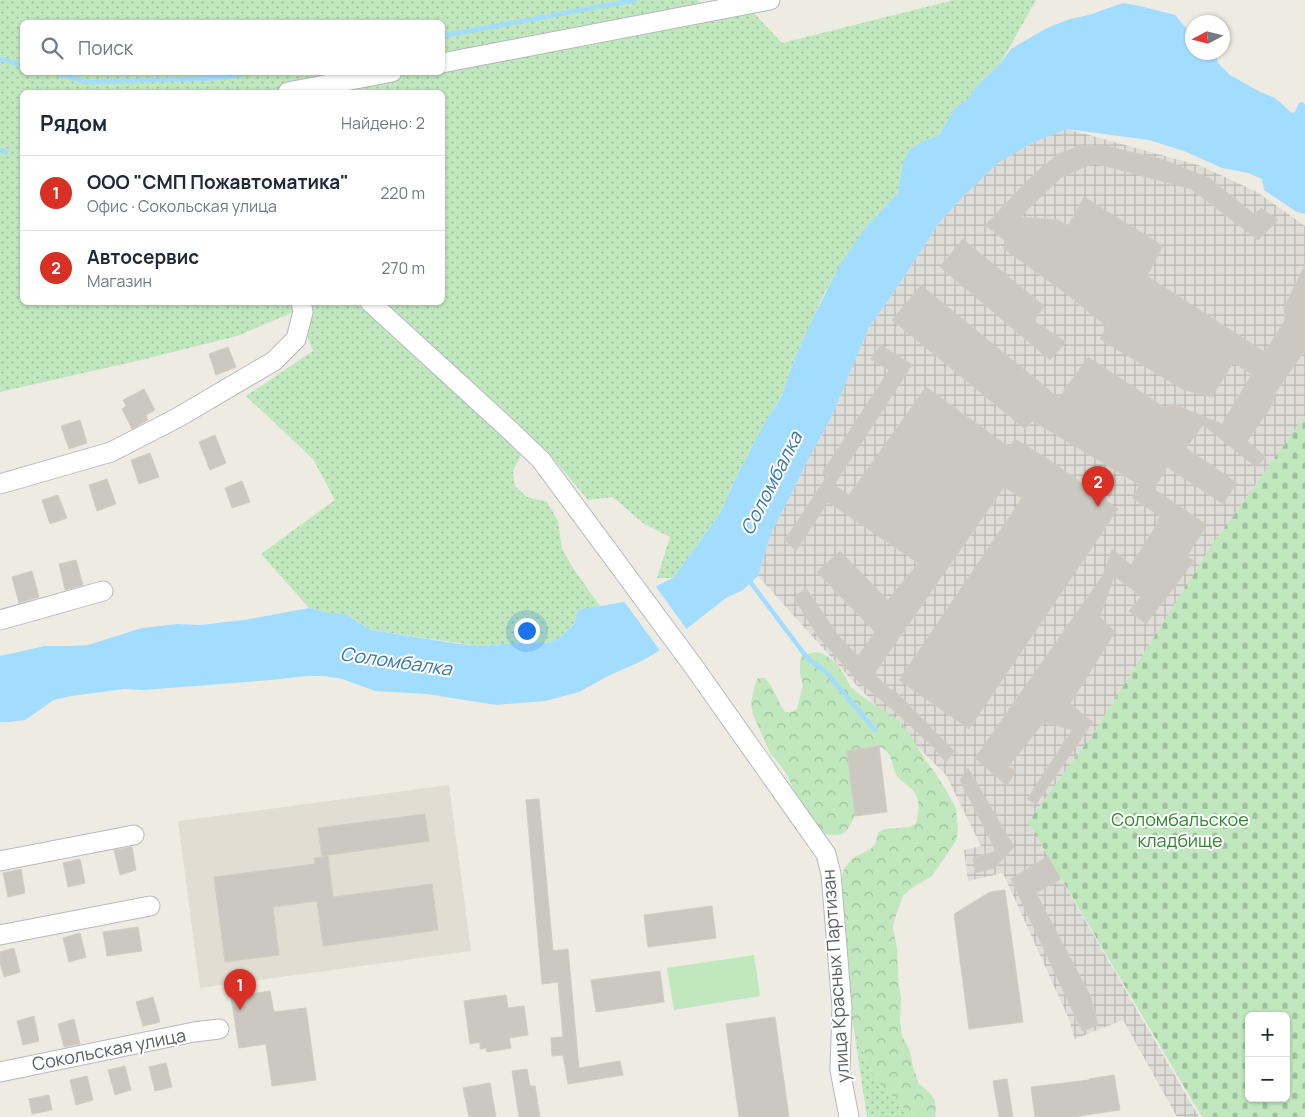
<!DOCTYPE html>
<html lang="ru">
<meta charset="utf-8">
<style>
:root{--surface:#fff;--page:#f6f6f7;--text:#1f2937;--muted:#747a83;--line:#e0e1e3;--accent:#d93025}
body{margin:0;font-family:Manrope,sans-serif;background:var(--page);color:var(--text)}
.controls{position:absolute;right:15px;bottom:15px;display:grid;overflow:hidden;border-radius:8px;box-shadow:0 1px 4px #0004}
.controls button{width:45px;height:45px;display:grid;place-items:center;padding:0;border:0;border-bottom:1px solid var(--line);background:var(--surface);color:var(--text);font:25px sans-serif}
.compass{position:absolute;left:1185px;top:15px;width:45px;height:45px;border-radius:50%;background:var(--surface);box-shadow:0 1px 4px #0004;rotate:263deg}
.you{position:absolute;left:526px;top:630px;width:18px;height:18px;margin:-12px;border:4px solid #fff;border-radius:50%;background:#1a73e8;box-shadow:0 0 0 8px #1a73e833}
.badge{display:grid;place-items:center;width:32px;height:32px;border-radius:50%;background:var(--accent);color:#fff;font-size:16px;font-weight:700}
.pin{position:absolute;translate:-50% -41px;filter:drop-shadow(0 1px 2px #0008)}
.pin::after{content:'';position:absolute;top:26px;width:18px;height:15px;background:inherit;clip-path:polygon(0 0,100% 0,50% 100%)}
.list{margin:0;padding:0;list-style:none}
h2{display:flex;justify-content:space-between;align-items:center;height:65px;margin:0;padding:0 20px;font-size:21px}
h2 small{font-size:16px;font-weight:400;color:var(--muted)}
.list li{display:grid;grid-template-columns:32px 1fr auto;gap:15px;align-items:center;box-sizing:border-box;height:75px;padding:0 20px;border-top:1px solid var(--line)}
.list b{display:block;font-size:19px;white-space:nowrap}
.list p{margin:0;font-size:16px;white-space:nowrap;color:var(--muted)}
.list em{font-size:16px;font-style:normal;color:var(--muted)}
.icon{flex:none;width:28px;height:28px;fill:none;stroke:currentColor;stroke-width:2;stroke-linecap:round;stroke-linejoin:round}
.map{position:relative;flex:none;width:1305px;height:1117px;overflow:hidden}
.search{position:absolute;background:var(--surface);box-shadow:0 1px 4px #0004;left:20px;top:20px;width:425px;height:55px;display:flex;align-items:center;gap:12px;box-sizing:border-box;padding:0 18px;border-radius:8px;color:var(--muted);font-size:19px}
.panel{position:absolute;background:var(--surface);box-shadow:0 1px 4px #0004;left:20px;top:90px;width:425px;height:215px;border-radius:8px}
.map>svg:first-child{display:block}
.industrial{fill:url(#industrial-grid)}
.education{fill:#e1ddd3}
.grass{fill:url(#grass-dots);fill-rule:evenodd}
.forest{fill:url(#forest-crowns)}
.cemetery{fill:url(#cemetery-stones);fill-rule:evenodd}
.pitch{fill:#c0e7be}
.water{fill:#a2dcff}
.pier{fill:#eeebe3}
.lines{fill:none;stroke-linecap:round;stroke-linejoin:round}
.stream{stroke:#a2dcff;stroke-width:4.5}
.building{fill:#cbc8c2;stroke:#d3ccc1}
.minor-casing{stroke:#b5b9be;stroke-width:21}
.minor{stroke:#fff;stroke-width:19}
.labels{text-anchor:middle;stroke-width:4;stroke-linejoin:round;paint-order:stroke}
.park-label{font-size:18px;fill:#318630;stroke:#fff}
.street-label{font-size:18px;fill:#5b6064;stroke:#fff}
.water-label{font-size:19px;font-style:italic;fill:#3778ad;stroke:#fff}
</style>
<div class="map">
<svg width="1305" height="1117" viewBox="0 0 1305 1117">
<defs>
<pattern id="industrial-grid" width="8" height="8" patternUnits="userSpaceOnUse" patternTransform="scale(1.25)"><rect width="8" height="8" fill="#dfddd7"/><path d="M0 4h8M4 0v8" fill="none" stroke="#b8b7b2"/></pattern>
<pattern id="grass-dots" width="8" height="8" patternUnits="userSpaceOnUse" patternTransform="scale(1.25)"><rect width="8" height="8" fill="#c0e7be"/><path d="M2 2h.1M6 6h.1" fill="none" stroke="#9fbf9e" stroke-width="1.8" stroke-linecap="round"/></pattern>
<pattern id="forest-crowns" width="20" height="18" patternUnits="userSpaceOnUse" patternTransform="scale(1.25)"><rect width="20" height="18" fill="#c0e7be"/><path d="M2 6a3 3 0 1 1 6 0M12 15a3 3 0 1 1 6 0" fill="none" stroke="#9fbf9e"/></pattern>
<pattern id="cemetery-stones" width="16" height="16" patternUnits="userSpaceOnUse" patternTransform="scale(1.25)"><rect width="16" height="16" fill="#c0e7be"/><path d="M2 7V4a2 2 0 0 1 4 0v3zM10 15v-3a2 2 0 0 1 4 0v3z" fill="#9fbf9e"/></pattern>
</defs>
<rect width="100%" height="100%" fill="#eeebe3"/>
<path class="industrial" d="M1067,129L1201,166L1257,192L1305,226V416L1210,548L1095,731L1028,822L1199,1117H1177L1123,1020L1075,1039L1068,1017L1003,873L968,881L964,850L981,846L946,775L858,687L758,576L772,531L797,483L804,467L831,418L869,327L890,298L929,239L938,224L961,199L998,163L1032,143Z"/>
<path class="education" d="M449,785L471,951L200,988L178,821Z"/>
<g class="grass">
<path d="M0,0H698L708,20L750,9L782,43L954,0H1036L1000,64L977,86L967,100L955,108L940,134L911,148L903,161L898,193L866,227L825,292L812,320L793,363L782,394L774,409L765,422L734,482L721,512L673,578H657L670,537L644,524L613,497L588,500L545,449L522,452L513,471L515,486L527,497L547,502L558,521L562,549L575,571L600,606L590,609L578,610L575,623L563,635L550,643L528,642L479,646L371,630L345,614L329,613L309,608L261,554L335,500L313,459L246,396L313,351L298,310L237,336L145,359L0,392ZM22,22H442V72H22ZM22,92H442V302H22Z"/>
<path d="M853,1024L862,1046L867,1064L887,1092L899,1100L909,1117H867Z"/>
</g>
<path class="forest" d="M815,652L821,653L827,656L836,663L845,676L850,686L859,694L898,720L909,733L926,761L936,774L954,804L956,809L958,830L956,841L932,876L910,889L903,896L894,921L893,928L897,948L898,977L901,999L900,1020L902,1036L910,1051L913,1067L919,1084L928,1091L935,1100L936,1111L935,1117H909L899,1100L887,1092L872,1074L867,1064L862,1046L853,1024L852,1018L840,919V887L844,869L853,858L871,849L875,844L879,832L885,829L910,827L916,823C920,808 921,795 907,785C903,782 899,779 896,774C891,765 893,753 882,748C876,744 856,750 848,751L855,816C852,821 850,826 847,830C841,838 828,835 820,832L798,799L785,771L770,753L753,715L751,703L755,684L758,678H765C775,689 777,700 785,712H791L797,709L803,685L800,673V660L802,655Z"/>
<path class="cemetery" d="M1305,416V1117H1202L1028,822L1095,731L1210,548ZM1249,1016H1286V1098H1249Z"/>
<path class="pitch" d="M754,955L760,996L674,1010L667,968Z"/>
<path class="water" d="M1123,3L1140,6L1175,15L1192,35V52L1216,53L1218,63L1230,75L1260,92L1275,98L1292,113L1295,112L1299,103L1303,102L1305,105V214L1297,212L1264,190L1262,179L1248,173L1222,168L1184,151L1149,140L1067,129L1032,143L998,163L961,199L938,224L929,239L890,298L869,327L831,418L804,467L797,483L772,531L758,576L743,590L726,598L657,652L642,661L610,675L579,692L545,701L496,705L427,694L375,691L342,679L325,676H307L271,680L144,690L124,689L71,696L54,700L25,720L9,722H0V656L45,646H71L88,645L142,628L177,624L200,625L244,620L309,608L329,613L345,614L371,630L453,643L479,646L528,642L550,643L563,635L575,623L578,610L624,602L673,578L703,537L721,512L734,482L765,422L774,409L782,395L793,363L812,320L840,265L866,227L898,193L903,161L911,148L940,134L955,108L967,100L977,86L1000,64L1011,49L1047,28L1070,19L1089,15Z"/>
<path class="pier" d="M654,584L688,631L661,652L623,600Z"/>
<g class="lines">
<g class="stream">
<path d="M442,36L635,0"/>
<path d="M0,59L22,65"/>
<path d="M52,72L87,82L225,78L252,72"/>
<path d="M0,150L6,152"/>
<path d="M751,583L808,659L826,672L875,730"/>
</g>
</g>
<g class="building">
<path d="M1079,146H1106L1164,160L1209,178L1254,214L1261,208L1278,220L1258,240L1191,189L1094,163L1062,177L1020,217L1058,220L1068,226L1084,197L1163,246L1147,276L1265,352L1285,320L1284,307L1305,265V350L1276,392L1271,407L1247,441L1266,457L1256,467L1203,425L1186,448L1237,483L1223,504L1167,467L1154,489L1207,525L1187,556L1194,561L1146,624L1129,611L1141,596L1114,576L1100,617L1115,632L1070,704L1093,722L1036,804L1027,799L1072,730L1044,722L1008,767L1016,771L1007,786L975,758L1103,575L1112,549L1131,565L1158,523L1156,522L1160,516L1132,498L1140,485L1033,421L1025,429L892,320L921,285L1059,398L1088,357L1165,408L1173,404L1222,424L1252,374L1233,363L1212,397L1182,389L1100,339L1107,327L1064,292L1003,248L1007,242L985,225L1035,173L1058,154Z"/>
<path d="M963,239L1044,306L1034,321L1066,342L1050,360L940,267Z"/>
<path d="M881,345L912,365L834,485L849,495L926,387L1009,447L1015,439L1048,459L1118,509L969,729L899,680L1022,498L1004,487L874,674L892,691L893,689L954,751L946,762L933,747L892,709L858,681L819,638L794,598L806,588L837,634L858,656L875,632L817,572L840,551L888,600L918,563L828,502L796,551L785,540L827,476L822,473L889,370L871,359Z"/>
<path d="M228,347L236,367L216,375L209,354Z"/>
<path d="M144,389L155,410L146,415L148,420L132,429L122,409L126,406L123,400Z"/>
<path d="M80,420L87,443L69,449L61,426Z"/>
<path d="M215,435L226,463L210,470L199,442Z"/>
<path d="M150,453L159,477L139,484L131,460Z"/>
<path d="M107,479L116,504L97,511L89,485Z"/>
<path d="M242,481L250,502L232,508L225,488Z"/>
<path d="M58,495L67,518L50,524L42,500Z"/>
<path d="M76,560L83,585L65,590L59,564Z"/>
<path d="M32,571L39,597L19,603L12,577Z"/>
<path d="M879,746L887,812L855,816L847,751Z"/>
<path d="M968,768L1014,847L1002,860L1001,859V861L995,868L975,873L973,858L996,851L960,780Z"/>
<path d="M539,799L553,951L568,949L579,1068L620,1061L623,1075L568,1084L563,1055L552,1056L551,1038L563,1037L558,982L542,984L526,800Z"/>
<path d="M425,814L429,841L322,856L318,828Z"/>
<path d="M132,847L136,870L120,875L114,850Z"/>
<path d="M328,856L333,897L432,884L438,930L323,946L317,901L273,907L279,955L225,962L214,877L315,864L314,858Z"/>
<path d="M1048,856L1061,879L1036,893L1090,995L1098,1025L1082,1031L1011,879Z"/>
<path d="M80,859L85,883L68,887L63,863Z"/>
<path d="M21,869L25,893L8,897L3,873Z"/>
<path d="M1005,890L1023,1022L969,1029L954,914L990,892Z"/>
<path d="M712,906L716,938L648,947L644,915Z"/>
<path d="M138,927L142,951L107,956L103,932Z"/>
<path d="M80,933L86,957L69,962L63,938Z"/>
<path d="M14,948L20,972L4,977L0,963V952Z"/>
<path d="M660,971L664,1002L596,1012L591,980Z"/>
<path d="M270,991L274,1012L306,1008L316,1080L272,1086L266,1044L239,1048L231,997Z"/>
<path d="M506,995L508,1008L524,1006L528,1035L509,1038L511,1048L487,1052L486,1048L480,1049V1042L470,1044L464,1001Z"/>
<path d="M153,997L160,1022L143,1026L136,1002Z"/>
<path d="M34,1016L39,1041L23,1045L17,1021Z"/>
<path d="M775,1017L789,1117H739L726,1024Z"/>
<path d="M74,1019L80,1044L64,1047L58,1024Z"/>
<path d="M166,1063L172,1087L155,1091L149,1067Z"/>
<path d="M125,1066L131,1090L115,1095L108,1070Z"/>
<path d="M527,1069L530,1086H535L540,1117H519L512,1071Z"/>
<path d="M1114,1075L1120,1110L1079,1116V1117H1035L1031,1087L1089,1080V1079Z"/>
<path d="M87,1076L93,1100L76,1105L70,1080Z"/>
<path d="M1007,1079L1013,1117H999L993,1081Z"/>
<path d="M490,1083L496,1117H469L463,1088Z"/>
<path d="M49,1095L52,1110L32,1114L29,1099Z"/>
</g>
<g class="lines">
<g class="minor-casing">
<g id="minor">
<path d="M442,63L770,0"/>
<path d="M288,92L392,72"/>
<path d="M370,302L513,433L541,460L694,667L826,854L831,874L842,1008L840,1070L849,1117"/>
<path d="M0,484L111,452L177,418L274,361L296,339L303,312L301,302"/>
<path d="M0,620L103,591"/>
<path d="M0,861L134,835"/>
<path d="M0,935L150,906"/>
<path d="M0,1072L194,1032L219,1029"/>
</g>
</g>
<use href="#minor" class="minor"/>
</g>
<g class="labels">
<g class="park-label">
<text x="1180" y="826">Соломбальское<tspan x="1180" dy="21">кладбище</tspan></text>
</g>
<g class="street-label">
<text transform="translate(836 976) rotate(-94)" y="6">улица Красных Партизан</text>
<text transform="translate(109 1050) rotate(-11)" y="6">Сокольская улица</text>
</g>
<g class="water-label">
<text transform="translate(771 483) rotate(-63)" y="7">Соломбалка</text>
<text transform="translate(396 661) rotate(8)" y="7">Соломбалка</text>
</g>
</g>
</svg>
<div class="controls">
<button>+</button>
<button>−</button>
</div>
<svg class="compass" viewBox="-18 -18 36 36"><path d="M0-13l5 13h-10z" fill="#e53935"/><path d="M0 13l5-13h-10z" fill="#747a83"/></svg>
<div class="you"></div>
<div class="pin badge" style="left:240px;top:1010px">1</div>
<div class="pin badge" style="left:1098px;top:507px">2</div>
<div class="search"><svg class="icon" aria-label="search" viewBox="0 0 24 24"><circle cx="10" cy="10" r="6"/><path d="M15 15l6 6"/></svg>Поиск</div>
<section class="panel">
<h2>Рядом<small>Найдено: 2</small></h2>
<ul class="list">
<li><span class="badge">1</span><div><b>ООО &quot;СМП Пожавтоматика&quot;</b><p>Офис · Сокольская улица</p></div><em>220 m</em></li>
<li><span class="badge">2</span><div><b>Автосервис</b><p>Магазин</p></div><em>270 m</em></li>
</ul>
</section>
</div>
